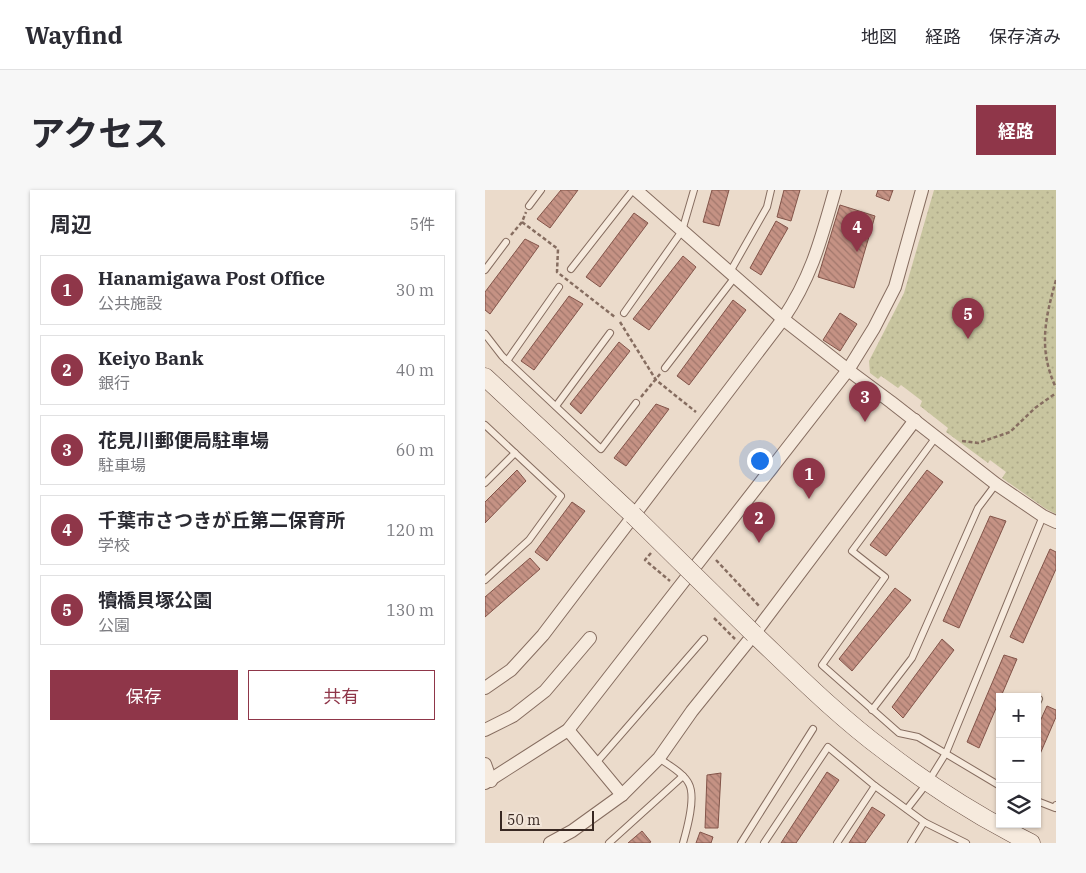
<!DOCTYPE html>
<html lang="ja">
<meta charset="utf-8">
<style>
:root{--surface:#fff;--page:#f7f7f7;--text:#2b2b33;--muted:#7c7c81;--line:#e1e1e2;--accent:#8f3649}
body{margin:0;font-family:"IBM Plex Serif","Noto Sans JP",serif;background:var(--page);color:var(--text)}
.controls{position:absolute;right:15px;bottom:15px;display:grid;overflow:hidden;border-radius:0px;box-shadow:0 1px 4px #0004}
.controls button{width:45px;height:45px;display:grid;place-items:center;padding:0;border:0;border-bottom:1px solid var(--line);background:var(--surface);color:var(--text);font:25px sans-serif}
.scale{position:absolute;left:15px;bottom:12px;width:94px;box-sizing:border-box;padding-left:5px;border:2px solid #382822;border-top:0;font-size:14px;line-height:18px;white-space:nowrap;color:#382822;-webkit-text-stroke:4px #f3e6da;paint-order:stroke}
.you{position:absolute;left:274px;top:270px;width:18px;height:18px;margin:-12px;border:4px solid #fff;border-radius:50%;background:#1a73e8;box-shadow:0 0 0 8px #1a73e833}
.badge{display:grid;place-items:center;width:32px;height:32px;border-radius:50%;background:var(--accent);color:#fff;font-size:16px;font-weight:700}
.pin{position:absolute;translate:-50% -41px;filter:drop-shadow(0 1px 2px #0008)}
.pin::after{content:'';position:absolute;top:26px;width:18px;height:15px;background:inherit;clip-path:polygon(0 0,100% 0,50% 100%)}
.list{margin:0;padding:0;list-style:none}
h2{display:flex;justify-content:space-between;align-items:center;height:65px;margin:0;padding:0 20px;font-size:21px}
h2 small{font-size:16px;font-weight:400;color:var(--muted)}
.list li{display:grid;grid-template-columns:32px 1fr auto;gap:15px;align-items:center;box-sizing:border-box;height:70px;margin:0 10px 10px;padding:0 10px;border:1px solid var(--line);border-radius:0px}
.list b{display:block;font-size:19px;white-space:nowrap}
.list p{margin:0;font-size:16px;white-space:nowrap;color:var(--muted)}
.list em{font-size:16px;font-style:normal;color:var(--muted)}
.actions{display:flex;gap:10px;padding:15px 20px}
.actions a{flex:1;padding:11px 0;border:1px solid var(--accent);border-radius:0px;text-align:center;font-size:18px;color:var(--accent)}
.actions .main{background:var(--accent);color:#fff}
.icon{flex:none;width:28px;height:28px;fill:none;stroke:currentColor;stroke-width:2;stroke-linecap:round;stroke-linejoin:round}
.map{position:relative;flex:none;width:571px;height:653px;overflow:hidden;border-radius:0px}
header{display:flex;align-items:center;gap:30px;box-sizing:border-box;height:70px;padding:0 25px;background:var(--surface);border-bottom:1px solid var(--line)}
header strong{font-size:24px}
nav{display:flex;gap:28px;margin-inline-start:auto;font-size:18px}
.intro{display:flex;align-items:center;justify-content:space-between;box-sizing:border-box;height:120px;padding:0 30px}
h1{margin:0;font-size:35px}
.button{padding:12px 22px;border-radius:0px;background:var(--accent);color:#fff;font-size:18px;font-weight:700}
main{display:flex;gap:30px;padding:0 30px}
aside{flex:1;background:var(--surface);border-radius:0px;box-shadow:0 1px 4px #0004}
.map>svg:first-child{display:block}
.green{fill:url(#green-dots)}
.building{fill:url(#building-back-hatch);stroke:#835449}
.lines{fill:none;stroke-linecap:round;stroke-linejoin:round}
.lane-casing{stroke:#866d60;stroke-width:8}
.street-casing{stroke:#866d60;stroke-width:14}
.secondary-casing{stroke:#684e43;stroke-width:19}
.path{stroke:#866d60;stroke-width:2.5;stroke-dasharray:4 2.5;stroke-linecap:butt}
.lane{stroke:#f6eadd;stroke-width:6}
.street{stroke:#f6eadd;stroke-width:12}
.secondary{stroke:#f6eadd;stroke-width:18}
.secondary-bridge-casing{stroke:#684e43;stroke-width:19;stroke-linecap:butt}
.secondary-bridge{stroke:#f6eadd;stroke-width:18}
</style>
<header>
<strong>Wayfind</strong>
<nav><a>地図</a><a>経路</a><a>保存済み</a></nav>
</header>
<div class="intro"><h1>アクセス</h1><a class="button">経路</a></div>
<main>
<aside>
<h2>周辺<small>5件</small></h2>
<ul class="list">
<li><span class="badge">1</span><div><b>Hanamigawa Post Office</b><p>公共施設</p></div><em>30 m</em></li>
<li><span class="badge">2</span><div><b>Keiyo Bank</b><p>銀行</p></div><em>40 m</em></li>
<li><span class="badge">3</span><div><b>花見川郵便局駐車場</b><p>駐車場</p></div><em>60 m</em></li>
<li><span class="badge">4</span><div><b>千葉市さつきが丘第二保育所</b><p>学校</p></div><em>120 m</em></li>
<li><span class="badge">5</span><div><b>犢橋貝塚公園</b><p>公園</p></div><em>130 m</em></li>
</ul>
<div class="actions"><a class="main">保存</a><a>共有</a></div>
</aside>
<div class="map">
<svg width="571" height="653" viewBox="0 0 571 653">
<defs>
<pattern id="green-dots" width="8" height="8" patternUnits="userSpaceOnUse" patternTransform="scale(1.25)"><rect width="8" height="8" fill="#c8c59f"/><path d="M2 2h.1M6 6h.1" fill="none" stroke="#ada989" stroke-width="1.8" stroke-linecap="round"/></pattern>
<pattern id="building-back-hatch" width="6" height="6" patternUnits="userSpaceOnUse" patternTransform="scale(1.25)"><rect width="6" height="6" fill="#c59284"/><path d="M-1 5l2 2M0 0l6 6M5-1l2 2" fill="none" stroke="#a1776c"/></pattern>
</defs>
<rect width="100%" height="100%" fill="#ebdbcb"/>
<path class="green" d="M449,0H571V324L561,319L517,288L521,282L505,270L503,273L461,242L463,238L435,216L437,211L416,195L413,198L396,186L393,189L385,183L384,171L419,103Z"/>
<g class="building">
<path d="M76,0H93L65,38L52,29Z"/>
<path d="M227,0H244L234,36L218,32Z"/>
<path d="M299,0H315L306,31L292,27Z"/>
<path d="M393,0H408L404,11L391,6Z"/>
<path d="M355,15L390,26L369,98L333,87Z"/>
<path d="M149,23L163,33L115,97L101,87Z"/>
<path d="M291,31L303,38L276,85L265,78Z"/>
<path d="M40,49L54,56L5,124L0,120V102Z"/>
<path d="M198,66L211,77L164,140L148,129Z"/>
<path d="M84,106L98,114L49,180L36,171Z"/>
<path d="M248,110L261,120L204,195L192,186Z"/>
<path d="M355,123L372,134L355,161L338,150Z"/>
<path d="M134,152L145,161L96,224L85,214Z"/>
<path d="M171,214L184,219L141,276L129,268Z"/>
<path d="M32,280L41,291L0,333V312Z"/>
<path d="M442,280L458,292L401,366L385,355Z"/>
<path d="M87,312L100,321L62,371L50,362Z"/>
<path d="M505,326L521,331L474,438L458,431Z"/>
<path d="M565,359L571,362V379L538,453L525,447Z"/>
<path d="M45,368L55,379L0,427V407Z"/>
<path d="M410,398L426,410L367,481L354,469Z"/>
<path d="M457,449L469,460L418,528L407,517Z"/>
<path d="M519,465L532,469L494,558L482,552Z"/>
<path d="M562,516L571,520V527L552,571V538Z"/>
<path d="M342,582L354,590L311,653H296Z"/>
<path d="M236,583L233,638H220L222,585Z"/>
<path d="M387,617L400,625L380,653H364Z"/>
<path d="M157,641L166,652L164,653H143Z"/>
<path d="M215,642L228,647L226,653H211Z"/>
</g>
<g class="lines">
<g class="lane-casing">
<g id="lane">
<path d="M44,16L56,0"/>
<path d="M86,79L148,0"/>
<path d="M0,80L21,52"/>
<path d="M245,82L282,17L286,0"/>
<path d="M139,123L197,41L209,0"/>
<path d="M0,144L17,166L116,259L151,213"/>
<path d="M22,171L74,97"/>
<path d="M180,178L250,87"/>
<path d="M71,216L125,143"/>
<path d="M0,235L76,306L44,350L0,390"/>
<path d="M451,247L367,361L400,387L337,475L414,543L433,547L515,596"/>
<path d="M0,293L30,263"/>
<path d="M552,513L554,509"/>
<path d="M387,520L427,468L493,318L511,294"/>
<path d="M174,568C183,575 199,583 204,594C211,608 202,639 198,653"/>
<path d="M111,573L219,449"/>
<path d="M552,611L570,618L571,615"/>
<path d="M422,619L443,592L461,563L558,326"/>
<path d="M124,653L198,586"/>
<path d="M256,653L328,539"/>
<path d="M279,653L343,557L390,596L439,632L481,653"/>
<path d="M352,653L390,596"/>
<path d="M426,653L439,632"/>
</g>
</g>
<g class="street-casing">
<g id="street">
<path d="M151,0L298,129L363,180L406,212L511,294L558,326L571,332"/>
<path d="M0,498L26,480L58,445L298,129C327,86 336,49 350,0"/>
<path d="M0,540L28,526L60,501L105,448"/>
<path d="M83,540L137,605"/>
<path d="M0,574L6,591"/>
<path d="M0,593L83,540L363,180L389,138L410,97L437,0"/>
<path d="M65,653L87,641L137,605L174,568L207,521L269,444L430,230"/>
</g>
</g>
<g class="secondary-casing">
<g id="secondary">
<path d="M0,187L148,325"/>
<path d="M269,444C311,484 353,526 400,561C445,596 494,627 546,653"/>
</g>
</g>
<g class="path">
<path d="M37,32L73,59L72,82L131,128"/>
<path d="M26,45L37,32L41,22"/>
<path d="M571,90C560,129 553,159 571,198"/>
<path d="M135,132L171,190L211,222"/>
<path d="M156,207L175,184"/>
<path d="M477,251L493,253L525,242L550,218L571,203"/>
<path d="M166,363L160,370L185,391"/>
<path d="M231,370L275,417"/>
<path d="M229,428L250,449"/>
</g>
<use href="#lane" class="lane"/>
<use href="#street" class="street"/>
<use href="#secondary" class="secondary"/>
<g class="secondary-bridge-casing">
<path id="secondary-bridge" d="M148,325L269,444"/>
</g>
<use href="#secondary-bridge" class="secondary-bridge"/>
</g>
</svg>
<div class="controls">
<button>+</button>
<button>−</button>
<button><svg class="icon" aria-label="layers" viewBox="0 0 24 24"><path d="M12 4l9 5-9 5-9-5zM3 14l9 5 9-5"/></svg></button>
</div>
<div class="scale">50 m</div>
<div class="you"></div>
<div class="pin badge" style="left:324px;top:309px">1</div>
<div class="pin badge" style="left:274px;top:353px">2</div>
<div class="pin badge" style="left:380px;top:232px">3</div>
<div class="pin badge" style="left:372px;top:62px">4</div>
<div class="pin badge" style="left:483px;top:149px">5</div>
</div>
</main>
